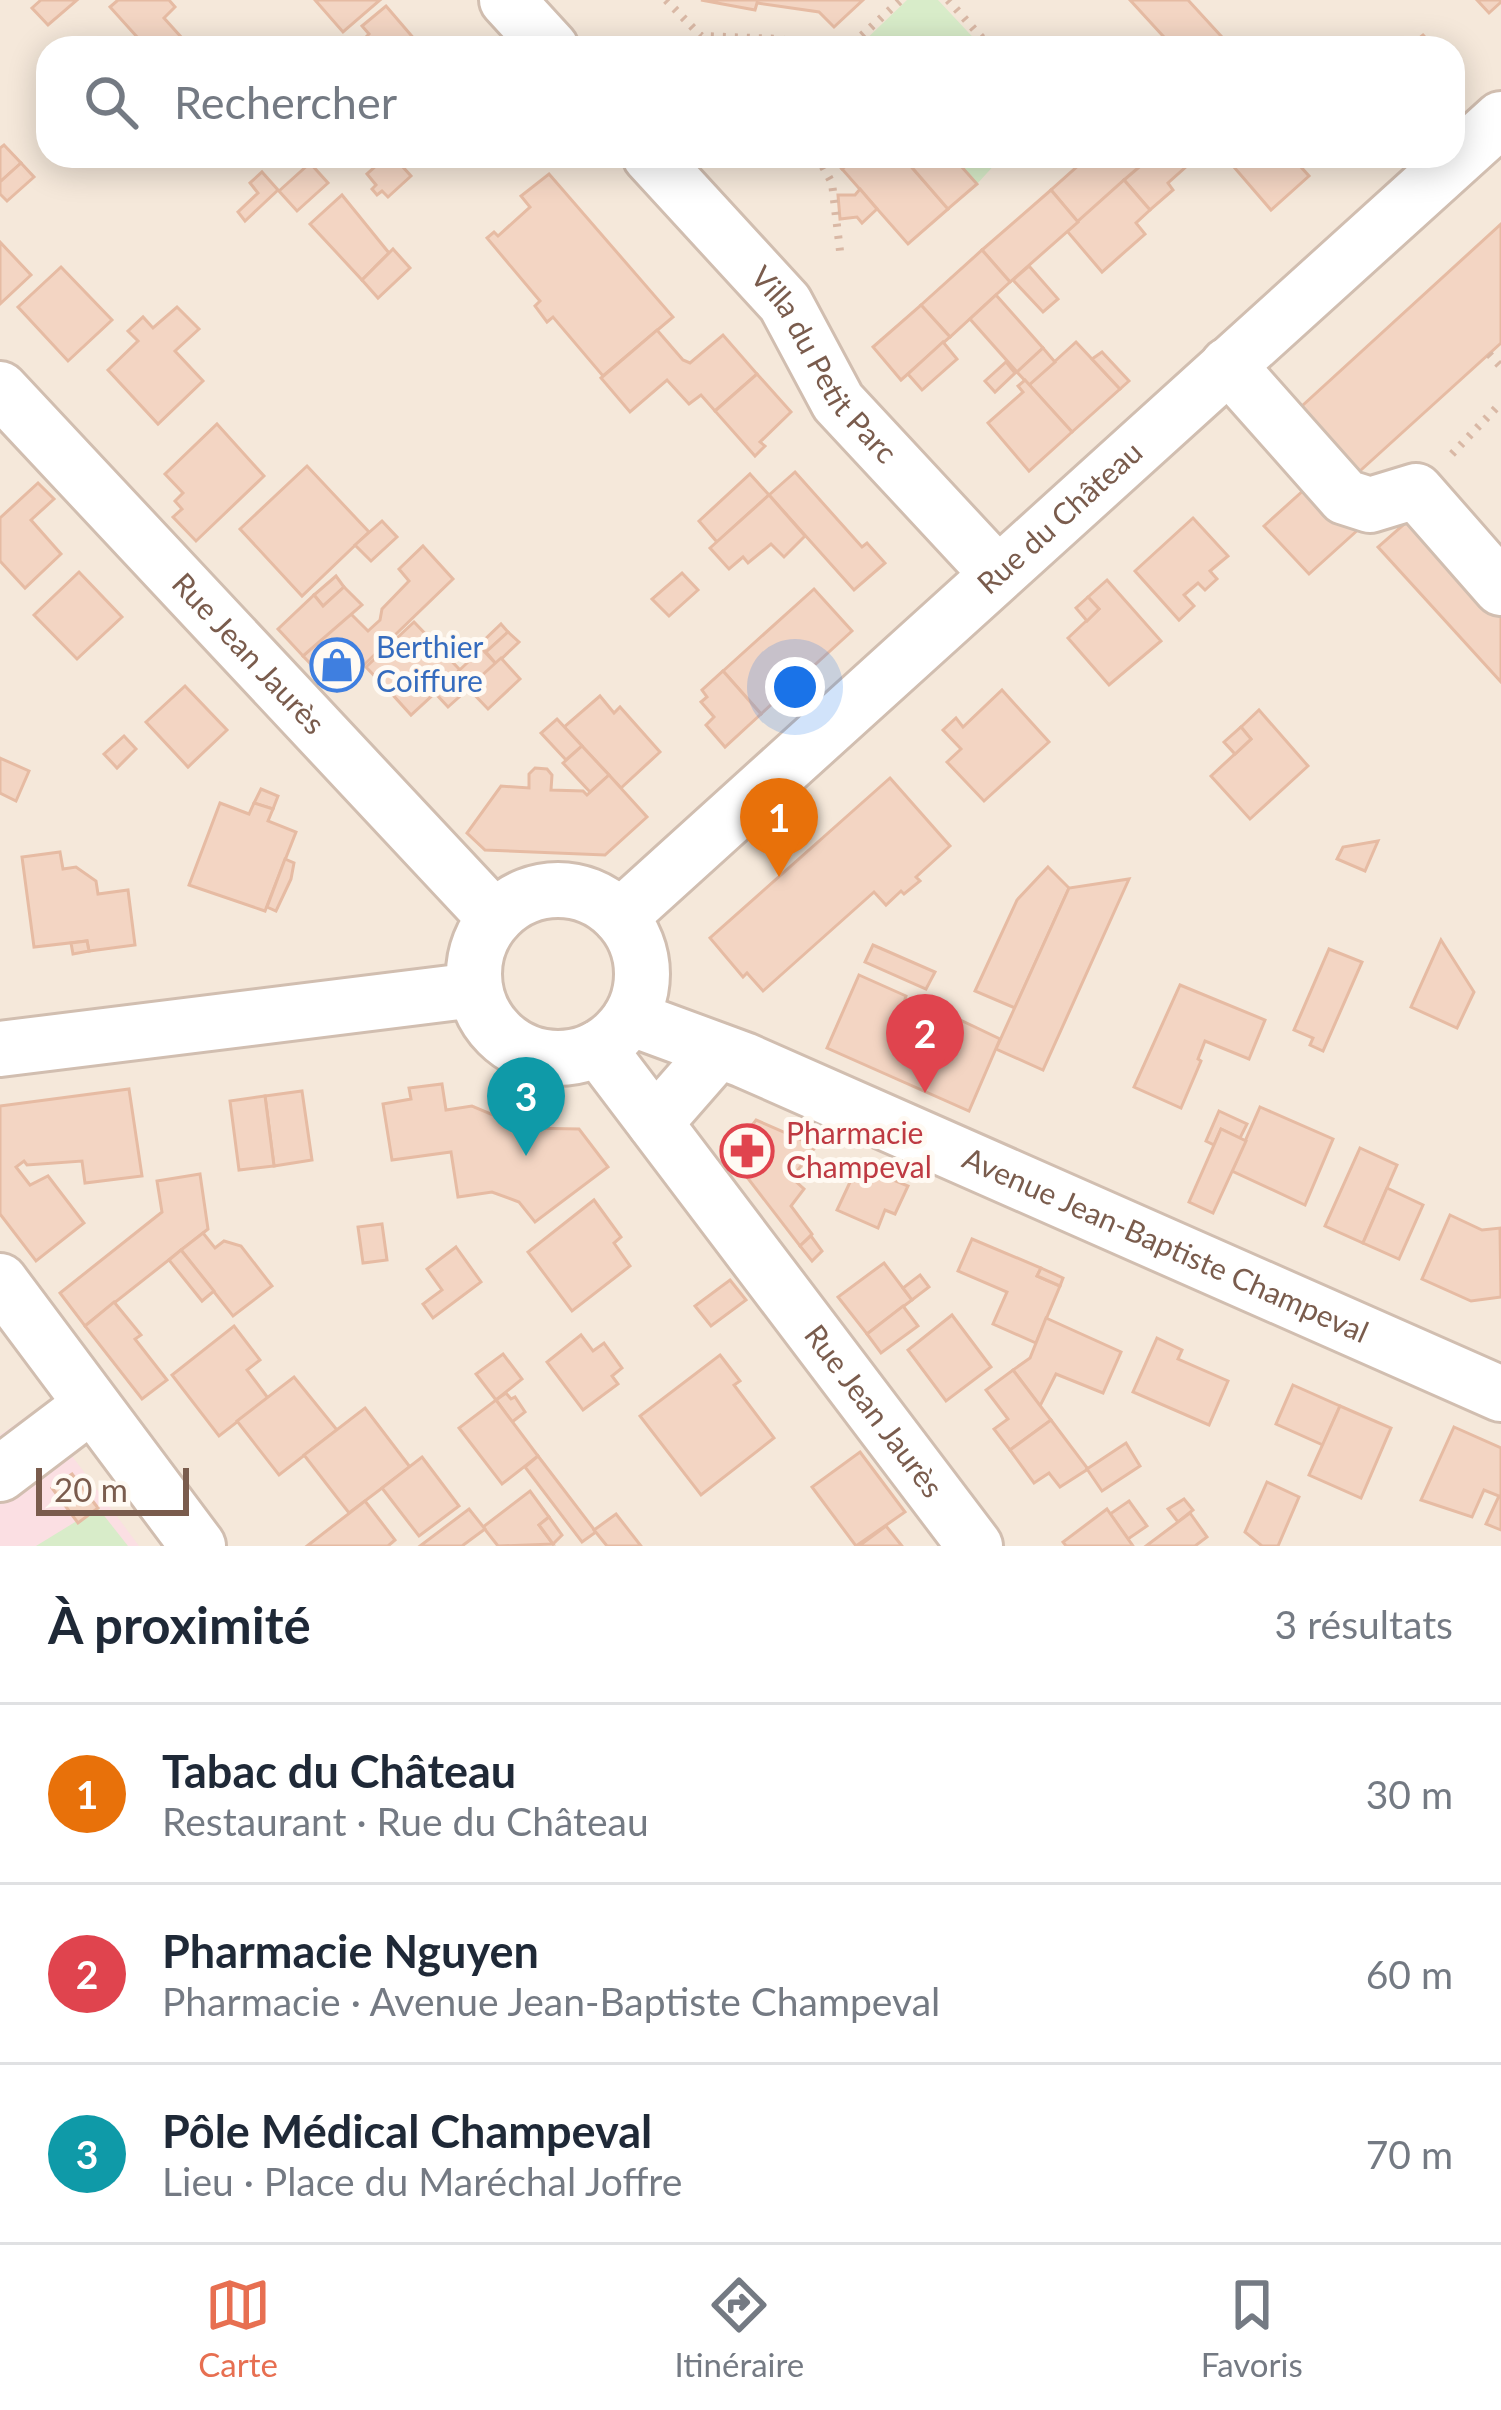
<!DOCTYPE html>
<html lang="fr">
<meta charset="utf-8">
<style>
:root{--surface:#fff;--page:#f2f2f3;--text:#1f2937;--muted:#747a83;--line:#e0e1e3;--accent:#e76f51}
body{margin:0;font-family:Lato,sans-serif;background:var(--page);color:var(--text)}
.scale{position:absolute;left:36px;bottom:30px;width:153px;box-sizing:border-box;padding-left:12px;border:6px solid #7a5c4d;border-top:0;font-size:33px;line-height:42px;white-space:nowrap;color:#7a5c4d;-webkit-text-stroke:9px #fffaf3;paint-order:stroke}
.you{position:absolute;left:795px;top:687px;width:42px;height:42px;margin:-30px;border:9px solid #fff;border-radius:50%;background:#1a73e8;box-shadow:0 0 0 18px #1a73e833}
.badge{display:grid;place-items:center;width:78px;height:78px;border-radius:50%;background:var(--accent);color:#fff;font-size:39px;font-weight:700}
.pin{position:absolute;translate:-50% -99px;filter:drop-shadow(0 3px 6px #0008)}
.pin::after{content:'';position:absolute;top:63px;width:42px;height:36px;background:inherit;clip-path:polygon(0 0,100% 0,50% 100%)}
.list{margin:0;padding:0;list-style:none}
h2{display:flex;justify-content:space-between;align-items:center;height:156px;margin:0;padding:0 48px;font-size:51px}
h2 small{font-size:39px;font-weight:400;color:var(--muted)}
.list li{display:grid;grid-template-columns:78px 1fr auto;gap:36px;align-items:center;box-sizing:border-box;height:180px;padding:0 48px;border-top:3px solid var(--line)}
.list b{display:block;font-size:45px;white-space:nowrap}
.list p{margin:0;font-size:39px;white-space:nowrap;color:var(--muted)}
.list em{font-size:39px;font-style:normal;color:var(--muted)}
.icon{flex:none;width:66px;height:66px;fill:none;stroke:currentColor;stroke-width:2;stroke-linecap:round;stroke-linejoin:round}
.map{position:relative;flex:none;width:1501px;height:1546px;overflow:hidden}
.search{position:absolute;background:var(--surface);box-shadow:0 6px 30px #0003;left:36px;right:36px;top:36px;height:132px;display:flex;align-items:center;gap:30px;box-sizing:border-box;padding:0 42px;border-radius:36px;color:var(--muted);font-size:45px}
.sheet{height:696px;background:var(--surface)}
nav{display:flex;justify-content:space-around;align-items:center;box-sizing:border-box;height:168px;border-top:3px solid var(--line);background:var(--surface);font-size:33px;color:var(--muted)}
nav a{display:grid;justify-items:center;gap:6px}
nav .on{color:var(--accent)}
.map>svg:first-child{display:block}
.residential{fill:#f5e8da;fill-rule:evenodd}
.medical{fill:#fbdfe3}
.green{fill:#d8ecc9}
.building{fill:#f3d5c3;stroke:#e6bba3;stroke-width:3}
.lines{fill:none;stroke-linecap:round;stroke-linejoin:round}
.minor-casing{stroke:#d1beb0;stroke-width:60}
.path{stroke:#d9b8a5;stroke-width:8;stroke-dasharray:3 9;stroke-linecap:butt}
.minor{stroke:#fff;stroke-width:54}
.labels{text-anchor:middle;stroke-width:10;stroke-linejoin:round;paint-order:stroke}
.street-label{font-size:30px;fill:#7a5c4d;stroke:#fffaf3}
.shop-label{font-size:30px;fill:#366cbe;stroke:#fffaf3;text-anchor:start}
.health-label{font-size:30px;fill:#be3a42;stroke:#fffaf3;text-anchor:start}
</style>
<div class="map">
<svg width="1501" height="1546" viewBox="0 0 1501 1546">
<rect width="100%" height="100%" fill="#fdf6ec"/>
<path class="residential" d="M0,0H1501V1546H0ZM48,48H1453V156H48Z"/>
<path class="medical" d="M37,1409L139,1546H0V1435Z"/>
<g class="green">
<path d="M907,0H938L983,48H857Z"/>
<path d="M952,156H992L997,162L977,184Z"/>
<path d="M98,1508L128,1546H36Z"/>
</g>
<g class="building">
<path d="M41,0H77L48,25L32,8Z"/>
<path d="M118,0H169L175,7L164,18L191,48H147L110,7Z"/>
<path d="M315,0H380L343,32Z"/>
<path d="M701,0H863L834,27L819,12L757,3L755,10Z"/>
<path d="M1130,0H1188L1232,48H1174Z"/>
<path d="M1477,0H1501V2L1489,13Z"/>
<path d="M386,6L422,48H355L369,34L362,26Z"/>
<path d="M1423,35L1435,48H1407Z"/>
<path d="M4,145L21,163L0,182V148Z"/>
<path d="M387,156H393L411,176L388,197L382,191L377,195L372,189L376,185L367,174Z"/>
<path d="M830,156H857L842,169Z"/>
<path d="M857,156H902L948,209L908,244L842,169Z"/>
<path d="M902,156H952L977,184L948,209Z"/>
<path d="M1089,156H1141L1146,162L1078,222L1051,190Z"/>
<path d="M1152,156H1198L1168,183L1173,190L1150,210L1124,180Z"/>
<path d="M1244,156H1313L1301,167L1309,176L1271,210L1233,166Z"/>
<path d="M21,163L34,177L7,201L0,194V182Z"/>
<path d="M310,163L328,183L297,211L279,191Z"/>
<path d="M262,172L278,190L245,221L238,212L258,193L250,183Z"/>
<path d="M549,174L673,317L603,376L553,317L547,322L535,306L540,301L487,238L494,232L498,236L530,207L521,196Z"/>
<path d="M1124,180L1150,210L1136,223L1145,234L1102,272L1067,231Z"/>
<path d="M860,189L877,209L862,223L857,217L840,219L838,195H855Z"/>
<path d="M1051,190L1078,222L1010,282L982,250Z"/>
<path d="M342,195L389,253L362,280L310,224Z"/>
<path d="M1501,224V343L1350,480L1291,416Z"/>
<path d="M0,242L31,275L0,304Z"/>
<path d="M393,249L410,268L378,298L362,280Z"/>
<path d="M982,250L1010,282L950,337L921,305Z"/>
<path d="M1029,266L1058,299L1043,312L1013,280Z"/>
<path d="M61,267L112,320L68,361L18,307Z"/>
<path d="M996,295L1043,348L1017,372L970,319Z"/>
<path d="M921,305L950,337L901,380L873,347Z"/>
<path d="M177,307L199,329L175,351L203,381L158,424L108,370L138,341L128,331L143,317L153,328Z"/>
<path d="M657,330L683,360L690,363L723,335L757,374L715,411L701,395L689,404L667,380L630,412L601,378Z"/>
<path d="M943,342L957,359L922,390L908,374Z"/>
<path d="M1076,342L1120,389L1072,432L1029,385Z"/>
<path d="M1043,348L1055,362L1029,385L1017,372Z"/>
<path d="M1102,352L1129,381L1120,389L1092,359Z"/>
<path d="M1006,362L1015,373L995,392L985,381Z"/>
<path d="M757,374L791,412L760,442L765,446L755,456L715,411Z"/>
<path d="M1025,380L1072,432L1029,471L988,423L1023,392L1018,386Z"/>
<path d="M217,424L264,476L196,541L173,517L182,509L175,501L183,493L165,474Z"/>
<path d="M307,466L369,532L302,596L240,529Z"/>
<path d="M795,472L862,547L867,543L885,563L854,590L769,495Z"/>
<path d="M750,474L769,495L717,542L699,521Z"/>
<path d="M1316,479L1360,528L1309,574L1264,526Z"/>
<path d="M38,483L54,499L31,520L61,554L25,588L0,561V518Z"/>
<path d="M769,495L805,536L784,557L771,544L748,563L743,557L729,569L710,548Z"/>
<path d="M1193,518L1228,556L1210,571L1217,579L1205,590L1198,583L1184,595L1194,606L1179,620L1135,571Z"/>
<path d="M1411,518L1501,617V682L1378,547Z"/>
<path d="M382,521L397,537L371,561L355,545Z"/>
<path d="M423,546L453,579L337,691L303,656L350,613L368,631L380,620L382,609L409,581L399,569Z"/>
<path d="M79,572L122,617L77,659L34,615Z"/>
<path d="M682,573L698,590L669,616L652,599Z"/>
<path d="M336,576L344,587L323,606L314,595Z"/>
<path d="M1107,580L1161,641L1109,685L1068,638L1099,609L1088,597Z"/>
<path d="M344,587L362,605L303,656L278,629L314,595L323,606Z"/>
<path d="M814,589L852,631L761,714L723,671Z"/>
<path d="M1088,597L1099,609L1087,621L1076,608Z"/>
<path d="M414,622L460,670L411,715L392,694L404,683L399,678L387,689L366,667Z"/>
<path d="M501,624L508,632L486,652L479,645Z"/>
<path d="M508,632L519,642L496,664L486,652Z"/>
<path d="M482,649L496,664L448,707L435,693Z"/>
<path d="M501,658L520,679L488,709L468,688Z"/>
<path d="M723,671L761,714L725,747L706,725L714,717L701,702L707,697L702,690Z"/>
<path d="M185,686L227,730L188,767L146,722Z"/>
<path d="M1002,690L1049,742L984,801L947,762L961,749L943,730L956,718L963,727Z"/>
<path d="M600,696L614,713L620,707L660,752L621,788L564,727Z"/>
<path d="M1259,710L1308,766L1250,819L1211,776L1251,739L1241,727Z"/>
<path d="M557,719L582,746L566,760L541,733Z"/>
<path d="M1241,727L1251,739L1235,754L1224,742Z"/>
<path d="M124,736L136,749L117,768L104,754Z"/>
<path d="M582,746L609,775L590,792L563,763Z"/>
<path d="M0,758L29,771L16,801L0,793Z"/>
<path d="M535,768L547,769L552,775L551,790L583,791L587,795L609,775L647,817L605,855L485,850L467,833L501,786L529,788V774Z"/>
<path d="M890,778L950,846L916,877L920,881L904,894L901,891L886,905L874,892L763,991L747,973L743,977L710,938Z"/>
<path d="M261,789L278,796L273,809L254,803Z"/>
<path d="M220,803L249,814L254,803L273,809L268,821L296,832L265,911L189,885Z"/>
<path d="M1378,841L1365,871L1337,859L1343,847Z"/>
<path d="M60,852L63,869L76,867L96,881L98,894L128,890L135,945L89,951L87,941L34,947L22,857Z"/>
<path d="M285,859L294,863L291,879L276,911L267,907Z"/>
<path d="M1048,867L1069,888L1015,1008L975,991L1017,900Z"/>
<path d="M1129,879L1043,1070L996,1049L1069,888Z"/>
<path d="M1441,940L1474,992L1457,1028L1411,1007Z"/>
<path d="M87,941L89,951L73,954L71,943Z"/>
<path d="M873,945L935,972L926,989L865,962Z"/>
<path d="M1329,949L1362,962L1323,1051L1310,1045L1313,1038L1294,1030Z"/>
<path d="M859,975L906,996L904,1003L953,1025L956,1018L1000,1039L969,1111L827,1048Z"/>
<path d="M1180,985L1265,1020L1249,1059L1205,1041L1198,1059L1201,1061L1181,1108L1134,1087Z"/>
<path d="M442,1084L446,1110L472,1106L524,1128L579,1129L608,1167L535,1222L519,1202L492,1192L458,1197L451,1152L392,1160L383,1104L411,1099L409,1088Z"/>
<path d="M129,1089L142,1176L85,1183L82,1161L27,1165L24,1161L16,1167L30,1185L48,1176L84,1223L36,1261L0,1214V1106Z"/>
<path d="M302,1091L312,1160L274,1166L265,1096Z"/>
<path d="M265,1096L274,1166L239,1170L230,1101Z"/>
<path d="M1260,1107L1333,1139L1305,1205L1232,1171Z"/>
<path d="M1219,1111L1247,1124L1240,1138L1221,1129L1214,1145L1206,1141Z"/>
<path d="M756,1120L816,1146L792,1178L804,1189L791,1206L812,1234L800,1246L730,1155Z"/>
<path d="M1221,1129L1246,1141L1213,1213L1189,1202Z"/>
<path d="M1360,1148L1397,1165L1363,1243L1325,1226Z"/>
<path d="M858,1165L908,1186L895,1214L885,1210L878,1228L837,1210Z"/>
<path d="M200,1174L208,1229L85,1326L60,1293L162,1212L157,1181Z"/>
<path d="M1387,1188L1423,1205L1399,1259L1363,1243Z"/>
<path d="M594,1200L621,1237L614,1243L630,1266L572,1311L528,1252Z"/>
<path d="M1450,1215L1482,1230L1500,1228L1501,1297L1471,1301L1422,1279Z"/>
<path d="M382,1224L387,1260L363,1263L358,1227Z"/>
<path d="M203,1233L215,1248L224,1241L241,1246L272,1286L233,1316L181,1250Z"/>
<path d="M811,1236L822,1251L812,1261L800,1246Z"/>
<path d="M972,1239L1041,1268L1037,1276L1060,1286L1036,1343L993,1324L1007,1292L958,1271Z"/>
<path d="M456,1247L481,1282L433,1318L423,1304L442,1290L427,1269Z"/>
<path d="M181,1250L214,1291L202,1301L169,1260Z"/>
<path d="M884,1263L912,1300L867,1334L838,1297Z"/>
<path d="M1041,1268L1063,1278L1060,1286L1037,1276Z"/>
<path d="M920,1275L929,1287L912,1300L903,1288Z"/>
<path d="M730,1280L746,1300L711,1326L695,1306Z"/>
<path d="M114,1302L141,1335L135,1339L167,1380L142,1399L85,1326Z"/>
<path d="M903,1306L918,1326L881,1353L867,1334Z"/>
<path d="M952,1315L991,1367L946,1401L908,1350Z"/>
<path d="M1046,1318L1121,1352L1103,1393L1056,1374L1040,1406L1013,1370L1030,1358Z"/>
<path d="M234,1326L260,1360L247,1370L268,1398L219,1436L172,1375Z"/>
<path d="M581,1335L593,1351L604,1343L622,1368L612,1376L618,1384L583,1410L547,1362Z"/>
<path d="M1157,1338L1182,1350L1178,1359L1228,1381L1209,1425L1133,1392Z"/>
<path d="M503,1354L522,1379L496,1400L476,1374Z"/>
<path d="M720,1355L740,1381L734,1385L774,1438L701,1495L640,1416Z"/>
<path d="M1013,1370L1051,1420L1010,1450L994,1429L1008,1419L986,1390Z"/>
<path d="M294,1377L337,1430L279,1475L237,1421Z"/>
<path d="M1293,1385L1340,1406L1323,1445L1276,1424Z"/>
<path d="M506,1393L511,1399L515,1397L525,1412L512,1422L496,1400Z"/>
<path d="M496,1400L538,1456L502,1484L459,1428Z"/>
<path d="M1340,1406L1391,1428L1361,1498L1309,1475Z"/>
<path d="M365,1408L410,1467L349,1513L304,1455Z"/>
<path d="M1051,1420L1088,1469L1060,1487L1049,1473L1034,1483L1010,1450Z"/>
<path d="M1454,1427L1501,1448V1530L1486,1524L1499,1496L1484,1490L1472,1517L1421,1500Z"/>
<path d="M1126,1443L1140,1466L1102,1491L1087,1469Z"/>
<path d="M860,1452L905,1512L856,1546L812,1487Z"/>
<path d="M538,1456L596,1532L582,1542L525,1467Z"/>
<path d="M422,1457L459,1506L419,1536L382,1488Z"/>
<path d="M72,1474L98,1508L78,1523L52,1488Z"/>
<path d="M1267,1482L1299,1497L1278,1546H1262L1245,1532Z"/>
<path d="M530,1491L549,1517L539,1525L553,1544L498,1546L483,1527Z"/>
<path d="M1184,1499L1193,1510L1178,1522L1168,1509Z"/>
<path d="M365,1501L395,1540L388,1546H307Z"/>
<path d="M1129,1501L1147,1526L1128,1539L1110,1514Z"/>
<path d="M469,1509L485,1529L462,1546H420Z"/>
<path d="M1107,1509L1133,1546H1066L1063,1542Z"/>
<path d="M1190,1513L1207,1537L1195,1546H1146Z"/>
<path d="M616,1514L641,1546H607L594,1530Z"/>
<path d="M549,1517L562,1535L553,1544L539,1525Z"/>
<path d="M886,1526L902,1546H859Z"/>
</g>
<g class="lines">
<g class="minor-casing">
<g id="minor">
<path d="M507,0L551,48"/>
<path id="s1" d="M650,156L785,303L838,402L997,573"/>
<path d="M1228,365L1345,497L1370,505L1416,491L1501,588"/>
<path id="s2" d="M0,389L495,918"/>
<circle cx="558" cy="974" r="84"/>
<path id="s3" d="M620,917L1501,119"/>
<path id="s4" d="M630,1018L744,1060L1501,1394"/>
<path id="s5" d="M598,1048L975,1546"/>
<path d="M0,1049L475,990"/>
<path d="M655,1123L718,1051"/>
<path d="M0,1281L198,1546"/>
<path d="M0,1474L91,1405"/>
</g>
</g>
<g class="path">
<path d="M666,0L701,36L781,39L806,48"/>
<path d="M948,0L991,48"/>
<path d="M842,48L850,46L901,0"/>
<path d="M817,156L832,183L840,251"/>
<path d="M1489,354L1501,367"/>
<path d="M1452,454L1501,403"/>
</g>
<use href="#minor" class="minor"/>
</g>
<defs>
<g id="shop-ring" transform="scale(2.7)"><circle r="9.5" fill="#fffaf3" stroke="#3f7fe0" stroke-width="1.5"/><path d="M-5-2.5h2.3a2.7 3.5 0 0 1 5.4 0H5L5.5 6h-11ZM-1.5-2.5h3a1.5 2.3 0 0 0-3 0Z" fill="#3f7fe0"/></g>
<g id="pharmacy-ring" transform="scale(2.7)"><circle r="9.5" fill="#fffaf3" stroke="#e0444e" stroke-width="1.5"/><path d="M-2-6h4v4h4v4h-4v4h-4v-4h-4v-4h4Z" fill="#e0444e"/></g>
</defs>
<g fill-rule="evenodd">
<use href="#shop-ring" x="337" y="665"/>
<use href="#pharmacy-ring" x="747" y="1151"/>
</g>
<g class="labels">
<g class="street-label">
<text dy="10" stroke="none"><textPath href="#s1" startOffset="273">Villa du Petit Parc</textPath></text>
<text dy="10" stroke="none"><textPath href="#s3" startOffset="594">Rue du Château</textPath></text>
<text dy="10" stroke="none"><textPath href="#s2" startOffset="363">Rue Jean Jaurès</textPath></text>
<text dy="10" stroke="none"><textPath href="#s4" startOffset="582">Avenue Jean-Baptiste Champeval</textPath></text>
<text dy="10" stroke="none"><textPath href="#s5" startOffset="456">Rue Jean Jaurès</textPath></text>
</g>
<g class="shop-label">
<text x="376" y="658">Berthier<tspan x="376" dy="34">Coiffure</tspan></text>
</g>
<g class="health-label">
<text x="786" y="1144">Pharmacie<tspan x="786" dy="34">Champeval</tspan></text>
</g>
</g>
</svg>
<div class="scale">20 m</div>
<div class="you"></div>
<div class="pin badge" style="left:779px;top:877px;background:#e8710a">1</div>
<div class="pin badge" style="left:925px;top:1093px;background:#e0444e">2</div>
<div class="pin badge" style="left:526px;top:1156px;background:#0f9aa8">3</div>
<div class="search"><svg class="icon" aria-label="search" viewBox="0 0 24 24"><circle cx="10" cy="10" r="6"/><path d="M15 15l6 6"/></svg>Rechercher</div>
</div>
<section class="sheet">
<h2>À proximité<small>3 résultats</small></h2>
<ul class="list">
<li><span class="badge" style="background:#e8710a">1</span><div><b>Tabac du Château</b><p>Restaurant · Rue du Château</p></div><em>30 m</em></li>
<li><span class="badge" style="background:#e0444e">2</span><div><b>Pharmacie Nguyen</b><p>Pharmacie · Avenue Jean-Baptiste Champeval</p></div><em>60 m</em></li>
<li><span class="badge" style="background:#0f9aa8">3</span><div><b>Pôle Médical Champeval</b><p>Lieu · Place du Maréchal Joffre</p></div><em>70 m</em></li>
</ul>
</section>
<nav>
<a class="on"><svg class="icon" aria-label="map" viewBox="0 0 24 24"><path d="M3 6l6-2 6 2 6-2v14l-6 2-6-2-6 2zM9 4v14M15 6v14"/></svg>Carte</a>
<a><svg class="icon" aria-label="directions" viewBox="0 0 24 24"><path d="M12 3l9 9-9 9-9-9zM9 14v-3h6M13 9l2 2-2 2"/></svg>Itinéraire</a>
<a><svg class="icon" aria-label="saved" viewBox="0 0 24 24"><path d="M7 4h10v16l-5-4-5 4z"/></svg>Favoris</a>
</nav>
